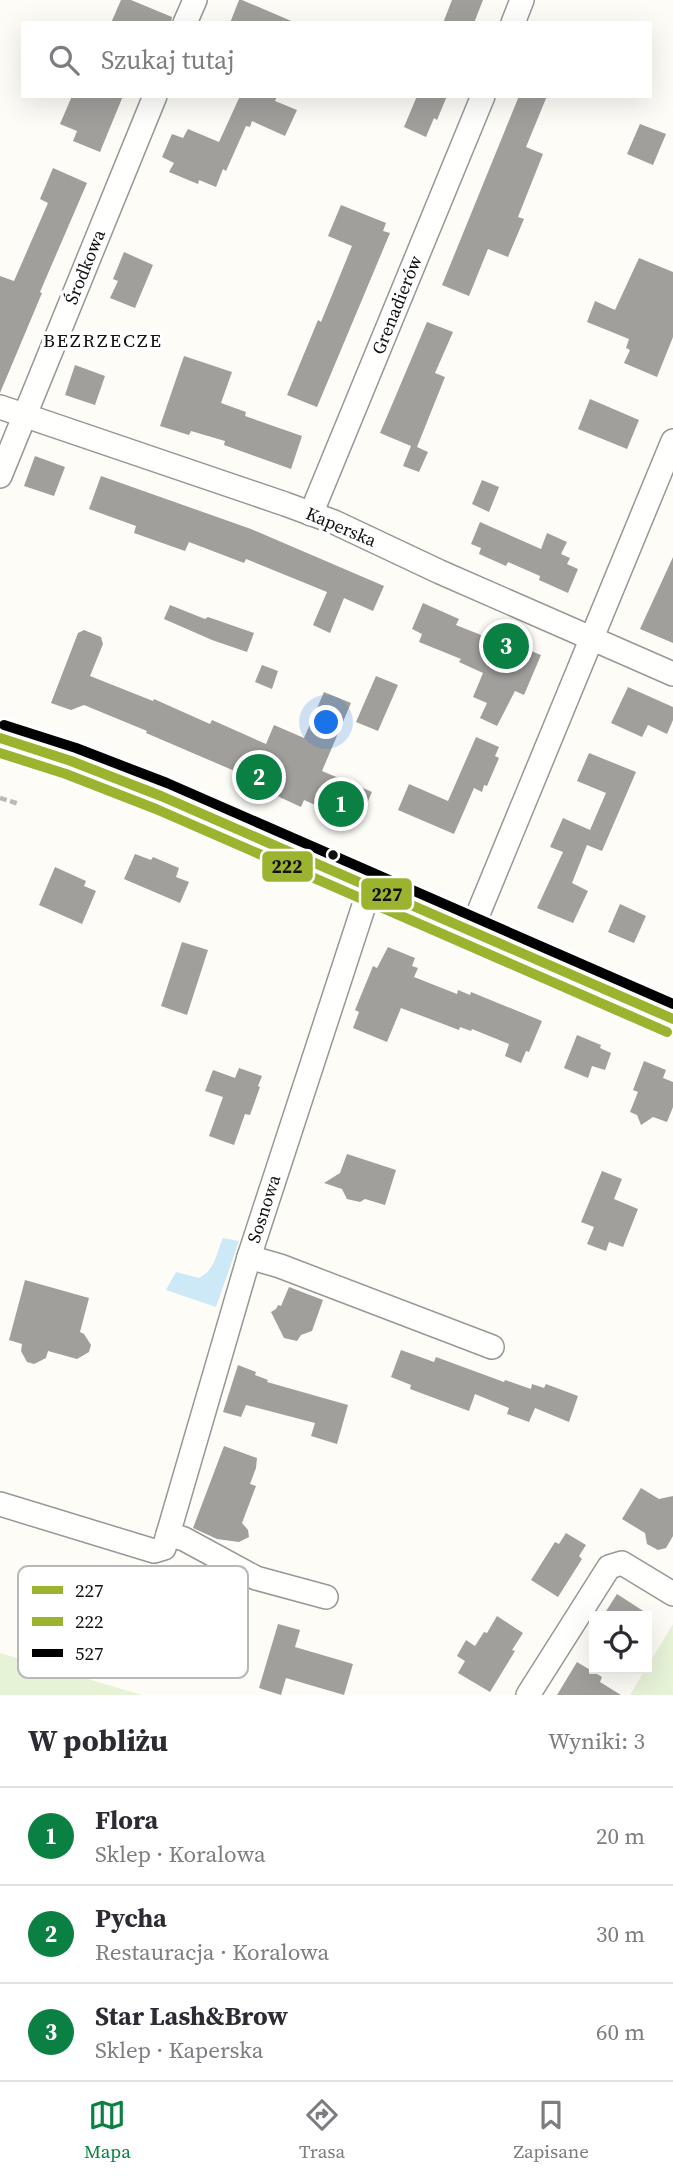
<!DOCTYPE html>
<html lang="pl">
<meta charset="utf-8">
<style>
:root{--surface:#fff;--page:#f7f7f7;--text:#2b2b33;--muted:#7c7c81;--line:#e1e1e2;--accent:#0b8043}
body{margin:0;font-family:"Source Serif 4",serif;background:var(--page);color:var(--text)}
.controls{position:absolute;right:21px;bottom:21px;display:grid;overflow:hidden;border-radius:0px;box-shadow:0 7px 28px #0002}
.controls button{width:63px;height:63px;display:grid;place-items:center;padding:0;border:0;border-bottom:2px solid var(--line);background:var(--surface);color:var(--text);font:35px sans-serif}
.you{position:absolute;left:327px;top:723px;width:24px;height:24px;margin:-18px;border:5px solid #fff;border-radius:50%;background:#1a73e8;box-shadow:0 0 0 10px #1a73e833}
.badge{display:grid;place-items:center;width:46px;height:46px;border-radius:50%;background:var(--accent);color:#fff;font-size:23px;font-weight:700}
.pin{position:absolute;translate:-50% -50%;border:4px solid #fff;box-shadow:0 2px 7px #0006}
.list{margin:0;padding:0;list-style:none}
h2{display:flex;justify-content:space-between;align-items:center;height:91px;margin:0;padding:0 28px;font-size:30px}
h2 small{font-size:23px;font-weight:400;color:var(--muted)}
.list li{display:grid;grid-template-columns:46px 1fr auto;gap:21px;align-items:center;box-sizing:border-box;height:98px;padding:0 28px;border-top:2px solid var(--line)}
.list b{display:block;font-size:26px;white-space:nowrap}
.list p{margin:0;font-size:23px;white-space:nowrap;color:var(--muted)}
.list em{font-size:23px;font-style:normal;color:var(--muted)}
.icon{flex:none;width:38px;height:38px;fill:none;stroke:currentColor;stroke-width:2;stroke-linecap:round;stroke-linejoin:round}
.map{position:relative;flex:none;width:673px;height:1695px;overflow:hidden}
.search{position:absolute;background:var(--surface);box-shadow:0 7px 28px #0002;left:21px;right:21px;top:21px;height:77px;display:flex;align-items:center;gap:18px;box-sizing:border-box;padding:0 24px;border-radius:0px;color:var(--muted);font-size:26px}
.sheet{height:385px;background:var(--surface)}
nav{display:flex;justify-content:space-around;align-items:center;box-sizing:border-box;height:98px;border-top:2px solid var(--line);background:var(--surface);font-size:19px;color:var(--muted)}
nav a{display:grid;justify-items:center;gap:4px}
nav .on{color:var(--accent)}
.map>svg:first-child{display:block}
.green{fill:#e7f3d7}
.water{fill:#cde8f7}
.building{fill:#a19f9c}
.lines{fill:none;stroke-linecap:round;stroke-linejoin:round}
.minor-casing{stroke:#979795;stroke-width:26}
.path{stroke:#b9b9b8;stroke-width:4.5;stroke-dasharray:7 3.5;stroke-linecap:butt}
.minor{stroke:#fffffe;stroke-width:23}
.bus-1-casing{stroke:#fff;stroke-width:16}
.bus-2-casing{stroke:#fff;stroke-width:16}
.bus-3-casing{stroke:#fff;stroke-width:16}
.bus-1{stroke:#9bb42f;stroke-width:10}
.bus-2{stroke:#9bb42f;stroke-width:10}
.bus-3{stroke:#000;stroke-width:10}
.bus-dot{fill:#111;stroke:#fff;stroke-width:2.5}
.labels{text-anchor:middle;stroke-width:7;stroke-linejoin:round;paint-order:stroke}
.street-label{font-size:18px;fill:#111;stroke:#fff}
.neighbourhood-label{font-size:19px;letter-spacing:2px;fill:#111;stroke:#fff}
.key{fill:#fff;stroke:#b8b8b8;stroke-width:2}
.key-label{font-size:19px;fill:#111}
.line-badge{stroke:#fff;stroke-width:2.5}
.pale-badge-label{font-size:19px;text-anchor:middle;font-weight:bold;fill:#111}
</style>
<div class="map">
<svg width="673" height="1695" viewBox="0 0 673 1695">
<rect width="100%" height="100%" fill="#fdfcf7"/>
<g class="green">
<path d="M673,1624V1695H630Z"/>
<path d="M0,1653L142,1695H0Z"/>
</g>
<path class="water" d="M223,1238L239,1241L216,1307L166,1290L176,1272L199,1278C215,1270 216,1254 223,1238Z"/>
<g class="building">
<path d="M121,0H131L172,17L171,23H111Z"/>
<path d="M239,0H242L296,23H230Z"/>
<path d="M452,0H483L474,23H443Z"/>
<path d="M72,96H123L100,152L73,141L77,131L60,124Z"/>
<path d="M240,96H277L275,101L297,110L285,136L252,121L250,127L246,126L226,171L223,169L216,187L199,180L198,184L169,172L174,163L162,157L172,134L183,138L188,129L219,142Z"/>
<path d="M417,96H447L437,120L434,118L426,137L404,127Z"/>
<path d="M519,96H547L526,147L543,154L518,217L524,219L508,257L488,249L469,296L442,285Z"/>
<path d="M640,124L666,134L653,165L627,154Z"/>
<path d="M53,168L87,183L40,292L42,293L0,393V276L14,281L48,203L40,199Z"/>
<path d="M341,205L386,223L383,231L390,233L317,407L287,395L318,320L321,322L352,246L328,236Z"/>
<path d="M124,252L153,265L135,308L110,298L118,281L113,279Z"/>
<path d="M639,258L673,272V337L657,377L624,363L630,350L626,348L629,339L587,322L595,301L615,310Z"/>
<path d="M427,322L453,332L435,373L445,377L417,447L428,452L419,472L403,466L411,446L380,433Z"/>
<path d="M184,356L232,372L221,403L246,412L245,416L302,436L291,469L224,445L225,441L191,431L189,435L160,426Z"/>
<path d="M75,365L105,376L95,405L65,395Z"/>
<path d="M590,399L639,420L627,449L578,429Z"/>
<path d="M35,456L65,467L54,496L24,486Z"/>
<path d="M101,476L251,529L384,586L373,611L344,598L330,633L313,625L327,592L246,559L244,563L189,542L185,551L134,533L136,526L89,509Z"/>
<path d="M482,480L499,487L489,512L472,504Z"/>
<path d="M480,522L541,549L547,533L567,542L561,554L570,558L567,564L578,569L568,593L539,580L540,576L508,562L506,566L479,554L481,548L471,544Z"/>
<path d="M673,557V643L640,629Z"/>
<path d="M423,603L459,619L456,625L501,643L502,639L541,655L524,695L515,691L497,726L480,718L487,703L473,697L483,673L459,662L461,659L419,642L422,634L412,629Z"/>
<path d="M170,605L205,619L208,617L254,633L247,652L212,640L164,619Z"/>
<path d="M84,630L101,637L103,644L90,676L153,701L154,699L210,724L212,720L266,744L274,725L304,738L324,692L351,703L322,771L372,792L358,824L304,800L301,807L249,783L251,778L146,733L147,731L84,705L71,710L51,703L78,633Z"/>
<path d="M262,665L278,671L272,689L255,682Z"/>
<path d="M376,676L398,685L378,731L356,722Z"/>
<path d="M628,687L673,707V720L667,734L648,725L642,737L611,723Z"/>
<path d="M476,737L499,747L495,756L499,758L487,786L484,785L482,792L474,788L454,834L398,810L409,784L448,801Z"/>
<path d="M589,753L636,772L602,851L587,845L572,883L588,891L573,923L537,908L563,852L550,847L563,818L590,830L606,793L577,781Z"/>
<path d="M135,854L151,860L153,857L179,868L176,877L189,882L180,903L124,879Z"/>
<path d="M55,867L86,881L84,886L96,891L82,924L39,905Z"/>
<path d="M620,904L646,916L634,943L608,932Z"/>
<path d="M182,942L208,950L187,1015L161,1006Z"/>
<path d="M388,947L415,958L412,966L418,968L414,977L457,994L458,990L470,995L471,992L542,1021L529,1052L526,1051L521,1063L505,1056L509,1044L472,1029L471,1031L460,1027L459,1030L401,1008L387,1042L353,1028L359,1012L355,1010L373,966L377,968Z"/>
<path d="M577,1035L601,1045L600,1048L611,1053L605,1070L592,1066L588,1078L564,1068Z"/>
<path d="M644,1061L666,1070L663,1078L673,1082V1107L667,1122L653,1117L641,1125L637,1115L630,1112L638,1092L633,1090Z"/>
<path d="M239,1068L262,1076L258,1086L260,1087L250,1115L245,1114L234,1145L209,1136L223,1097L205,1091L213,1070L235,1078Z"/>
<path d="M347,1154L396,1170L385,1205L365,1199L360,1202L347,1199L342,1189L324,1183L340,1173Z"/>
<path d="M602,1171L622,1179L614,1199L638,1209L623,1247L609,1242L606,1251L587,1244L594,1227L581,1222Z"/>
<path d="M25,1280L89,1298L80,1332L84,1334L91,1345L89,1352L77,1359L48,1351L46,1358L34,1364L27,1362L21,1351L22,1344L9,1340Z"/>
<path d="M289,1287L323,1300L312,1331L301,1335L297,1341L284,1338L271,1312L276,1309L278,1305L281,1306Z"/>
<path d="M401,1350L434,1362L436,1357L504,1382L505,1380L531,1389L532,1384L544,1388L546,1384L578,1396L569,1422L535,1408L529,1422L507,1414L509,1408L475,1394L469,1411L410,1389L411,1385L391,1377Z"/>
<path d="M238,1365L256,1372L255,1375L268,1380L267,1382L348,1405L337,1444L311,1436L315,1423L246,1405L241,1417L223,1412Z"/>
<path d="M224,1446L257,1458L256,1468L250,1484L256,1486L242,1523L248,1530L249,1537L239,1542L217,1539L193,1528Z"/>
<path d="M641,1488L659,1499L673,1496V1536L666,1548L658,1550L647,1544L645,1533L622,1519Z"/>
<path d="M566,1533L586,1545L579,1556L582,1559L558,1597L531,1580L555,1542L559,1544Z"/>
<path d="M617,1594L651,1616H603Z"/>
<path d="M497,1616L523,1633L512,1650L515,1651L490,1692L458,1673L465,1661L457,1656L466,1640L475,1646L484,1632L487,1633Z"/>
<path d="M278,1624L300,1630L295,1647L353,1664L344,1695L286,1678L281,1695L259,1688Z"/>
<path d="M577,1662L602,1677L600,1682L621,1695H557Z"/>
</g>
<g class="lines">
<g class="minor-casing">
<g id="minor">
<path d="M185,23L195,0"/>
<path d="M513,23L522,0"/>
<path d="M0,407L285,504L334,522L440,572L673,674"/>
<path d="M0,476L155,96"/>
<path d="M311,514L483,96"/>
<path d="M0,738L71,761L161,796L673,1019"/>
<path d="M471,931L673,441"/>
<path d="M249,1257L280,1266L492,1347"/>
<path d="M0,1504L154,1551L164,1548L249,1257L370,887"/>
<path d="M168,1534L184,1539L256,1578L326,1597"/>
<path d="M528,1695L609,1567L622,1563L673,1594"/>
</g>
</g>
<path class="path" d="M0,798L19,804"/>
<use href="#minor" class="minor"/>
<g class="bus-1-casing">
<path id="bus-1" d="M0,738L71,761L161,796L673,1019"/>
</g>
<g class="bus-2-casing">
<path id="bus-2" d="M0,753L66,774L156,809L667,1032"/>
</g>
<g class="bus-3-casing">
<path id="bus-3" d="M4,725L76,748L167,783L673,1004"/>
</g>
<use href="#bus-1" class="bus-1"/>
<use href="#bus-2" class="bus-2"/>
<use href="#bus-3" class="bus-3"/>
</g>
<circle class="bus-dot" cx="333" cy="855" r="6"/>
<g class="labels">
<g class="street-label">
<text transform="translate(85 267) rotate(-68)" y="6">Środkowa</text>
<text transform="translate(397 305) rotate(-68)" y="6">Grenadierów</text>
<text transform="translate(341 527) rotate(23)" y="6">Kaperska</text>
<text transform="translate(264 1209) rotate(-72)" y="6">Sosnowa</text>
</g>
<g class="neighbourhood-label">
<text x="103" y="347">BEZRZECZE</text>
</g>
</g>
<rect x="18" y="1566" width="230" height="112" rx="10" class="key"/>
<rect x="32" y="1586" width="31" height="8" fill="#9bb42f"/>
<rect x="32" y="1617" width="31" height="9" fill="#9bb42f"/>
<rect x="32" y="1649" width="31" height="8" fill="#000"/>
<g class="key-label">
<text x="75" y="1597">227</text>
<text x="75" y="1628">222</text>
<text x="75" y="1660">527</text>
</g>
<g class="line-badge">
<rect x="261" y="850" width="53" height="33" rx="7" fill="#9bb42f"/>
<rect x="360" y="877" width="53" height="34" rx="7" fill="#9bb42f"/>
</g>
<g class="pale-badge-label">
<text x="287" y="873">222</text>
<text x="387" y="901">227</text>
</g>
</svg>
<div class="controls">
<button><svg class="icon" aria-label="locate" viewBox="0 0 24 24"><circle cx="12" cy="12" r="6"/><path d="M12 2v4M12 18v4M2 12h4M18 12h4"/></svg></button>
</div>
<div class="you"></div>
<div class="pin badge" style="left:341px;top:804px">1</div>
<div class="pin badge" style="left:259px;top:777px">2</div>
<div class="pin badge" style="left:506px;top:646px">3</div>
<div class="search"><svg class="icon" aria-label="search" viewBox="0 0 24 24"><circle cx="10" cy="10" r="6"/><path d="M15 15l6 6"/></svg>Szukaj tutaj</div>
</div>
<section class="sheet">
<h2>W pobliżu<small>Wyniki: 3</small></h2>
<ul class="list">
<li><span class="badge">1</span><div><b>Flora</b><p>Sklep · Koralowa</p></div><em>20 m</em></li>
<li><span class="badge">2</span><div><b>Pycha</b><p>Restauracja · Koralowa</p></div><em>30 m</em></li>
<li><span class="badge">3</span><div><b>Star Lash&amp;Brow</b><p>Sklep · Kaperska</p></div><em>60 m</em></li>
</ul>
</section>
<nav>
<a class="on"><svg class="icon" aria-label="map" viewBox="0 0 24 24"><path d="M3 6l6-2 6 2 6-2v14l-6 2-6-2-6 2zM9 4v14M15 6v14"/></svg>Mapa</a>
<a><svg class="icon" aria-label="directions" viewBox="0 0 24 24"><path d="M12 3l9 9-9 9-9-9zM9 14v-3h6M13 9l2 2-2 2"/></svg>Trasa</a>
<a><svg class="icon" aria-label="saved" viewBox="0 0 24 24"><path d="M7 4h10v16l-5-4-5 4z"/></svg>Zapisane</a>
</nav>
